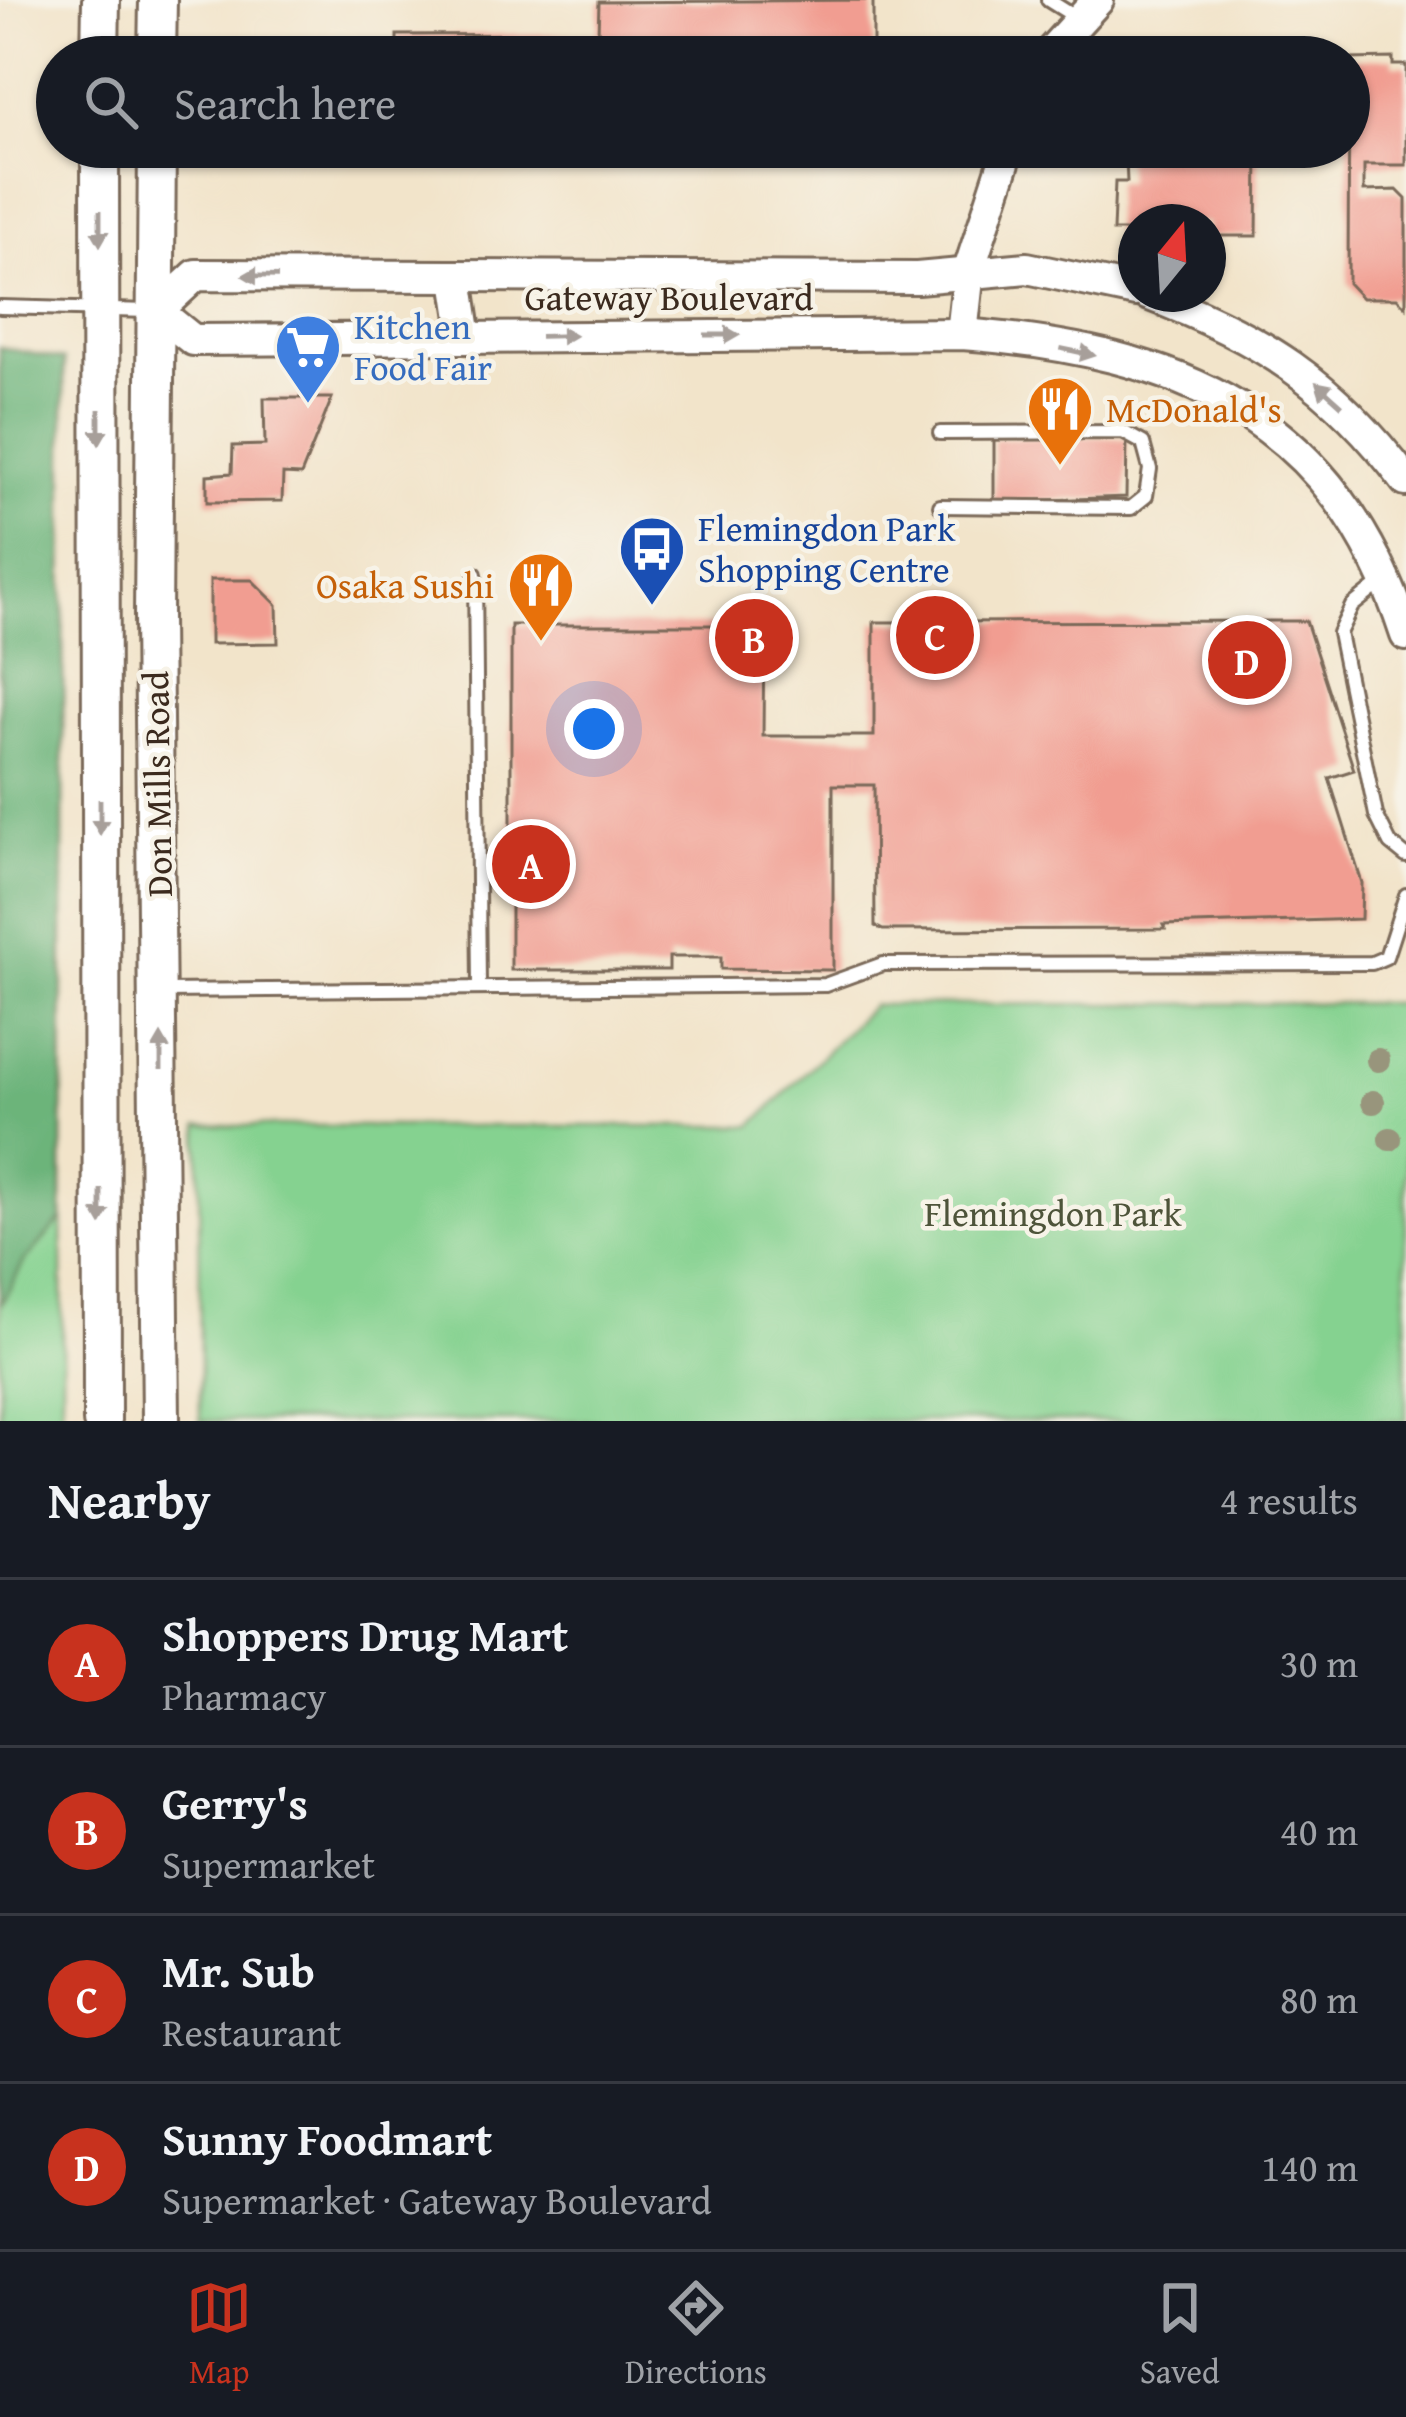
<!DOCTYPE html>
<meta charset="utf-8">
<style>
:root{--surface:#171b24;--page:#242831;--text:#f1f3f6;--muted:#9ea1a6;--line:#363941;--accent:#c8321e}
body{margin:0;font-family:"Gentium Book Plus",serif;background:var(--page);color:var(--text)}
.compass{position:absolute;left:1118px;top:204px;width:108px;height:108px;border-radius:50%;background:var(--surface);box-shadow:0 3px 9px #0004;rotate:18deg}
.you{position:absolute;left:594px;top:729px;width:42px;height:42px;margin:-30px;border:9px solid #fff;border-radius:50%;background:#1a73e8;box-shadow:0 0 0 18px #1a73e833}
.badge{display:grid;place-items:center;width:78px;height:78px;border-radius:50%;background:var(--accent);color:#fff;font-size:39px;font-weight:700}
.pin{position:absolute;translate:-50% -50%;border:6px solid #fff;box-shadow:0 3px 12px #0006}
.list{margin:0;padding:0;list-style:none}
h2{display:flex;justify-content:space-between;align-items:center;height:156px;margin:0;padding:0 48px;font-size:51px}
h2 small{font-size:39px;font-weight:400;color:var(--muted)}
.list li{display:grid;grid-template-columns:78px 1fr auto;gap:36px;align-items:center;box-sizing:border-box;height:168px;padding:0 48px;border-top:3px solid var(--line)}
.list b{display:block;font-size:45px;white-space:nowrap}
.list p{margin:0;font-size:39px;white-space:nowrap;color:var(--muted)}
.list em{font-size:39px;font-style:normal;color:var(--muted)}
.icon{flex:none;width:66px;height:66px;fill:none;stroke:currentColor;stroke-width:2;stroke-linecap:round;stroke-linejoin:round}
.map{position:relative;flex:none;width:1406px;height:1421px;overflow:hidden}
.search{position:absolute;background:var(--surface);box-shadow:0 3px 9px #0004;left:36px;right:36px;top:36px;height:132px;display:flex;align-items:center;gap:30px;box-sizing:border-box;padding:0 42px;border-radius:66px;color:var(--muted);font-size:45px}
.sheet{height:828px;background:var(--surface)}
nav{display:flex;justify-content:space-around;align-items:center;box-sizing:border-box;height:168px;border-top:3px solid var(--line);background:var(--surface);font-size:33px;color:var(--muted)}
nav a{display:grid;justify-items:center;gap:6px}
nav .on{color:var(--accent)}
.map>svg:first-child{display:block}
.green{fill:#85d290;stroke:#607e57;stroke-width:3}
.forest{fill:#6cb47a;stroke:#546f4c;stroke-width:3}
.building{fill:#f19d91}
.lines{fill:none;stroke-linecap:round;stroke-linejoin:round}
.service-casing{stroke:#7b6b5a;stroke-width:18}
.tertiary-casing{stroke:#7b6b5a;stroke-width:36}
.secondary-casing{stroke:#7b6b5a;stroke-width:42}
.service{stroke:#fff;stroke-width:12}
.tertiary{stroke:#fff;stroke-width:30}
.secondary{stroke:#fff;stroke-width:36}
.tree{fill:#98957b}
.oneway{fill:#a79f9a}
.labels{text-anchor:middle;stroke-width:9;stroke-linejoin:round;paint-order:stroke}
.street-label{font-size:36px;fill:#3b2a1e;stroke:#f7f3e8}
.shop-label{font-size:36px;fill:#366cbe;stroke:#f7f3e8;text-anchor:start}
.food-label{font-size:36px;fill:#c56008;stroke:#f7f3e8;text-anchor:start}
.transit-label{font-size:36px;fill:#164399;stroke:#f7f3e8;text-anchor:start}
.park-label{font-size:36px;fill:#4e543a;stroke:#f7f3e8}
</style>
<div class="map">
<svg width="1406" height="1421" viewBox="0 0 1406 1421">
<rect width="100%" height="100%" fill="#f7f3e8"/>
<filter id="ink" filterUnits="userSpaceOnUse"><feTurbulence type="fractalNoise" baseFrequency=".00833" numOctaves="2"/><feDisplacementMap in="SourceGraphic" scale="24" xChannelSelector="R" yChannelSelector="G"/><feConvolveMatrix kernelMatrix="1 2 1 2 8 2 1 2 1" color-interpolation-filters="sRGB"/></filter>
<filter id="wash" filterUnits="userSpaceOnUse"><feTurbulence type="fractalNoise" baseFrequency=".004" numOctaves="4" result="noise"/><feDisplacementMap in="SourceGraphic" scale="48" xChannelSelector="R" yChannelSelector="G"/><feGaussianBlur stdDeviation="2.7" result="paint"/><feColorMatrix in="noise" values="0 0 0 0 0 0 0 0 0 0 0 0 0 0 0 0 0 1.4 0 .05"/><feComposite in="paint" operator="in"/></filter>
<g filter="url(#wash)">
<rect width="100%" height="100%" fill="#f2e4ca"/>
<g class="green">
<path d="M0,360H64L62,1421H0Z"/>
<path d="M1406,1003V1421H200L199,1126H752L873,1005Z"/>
</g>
<path class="forest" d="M0,347L64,360L62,1219L24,1262L0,1306Z"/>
<g id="blocks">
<g class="building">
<path d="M873,0V57H397V35L598,34L599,2Z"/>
<path d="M1393,58V65H1406V165H1364V191L1397,190L1406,199V307L1397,298H1362L1348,283L1349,59Z"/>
<path d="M1107,147H1258L1257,236H1208V222H1136V231H1113L1115,182H1127L1126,160H1107Z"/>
<path d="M264,398H332L301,475L283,474L282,501L207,502V475L232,473L233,446L265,445Z"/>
<path d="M1095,437L1127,439L1126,497L994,502V439Z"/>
<path d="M210,580H252L277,605L278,643L210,644Z"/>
<path d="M1306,621L1354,770L1329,778L1362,883L1361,919L1163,925L1165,929L883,930L875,926L874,785H833V970L721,969V957H669V970H511V625H764L763,736H874V622Z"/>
</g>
</g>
</g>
<g filter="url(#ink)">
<use href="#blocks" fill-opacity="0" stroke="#7b6b5a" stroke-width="3"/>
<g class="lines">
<g class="service-casing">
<g id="service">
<path d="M1048,0L1077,18"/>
<path d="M0,307L149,311"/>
<path d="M940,506L1131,508L1146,496L1150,469L1143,443L1123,432L940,433"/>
<path d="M475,574L479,985"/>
<path d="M1382,582L1352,606L1339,633L1376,815L1390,843L1406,856"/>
<path d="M162,991L825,985L883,964L1372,963L1386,957L1406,895"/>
</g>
</g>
<g class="tertiary-casing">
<g id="tertiary">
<path d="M1046,57L1098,0"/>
<path d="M457,278L466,338"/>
<path d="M1136,291L1027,268L917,278L196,275L157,311L193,340L962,334C1180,351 1335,415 1406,635"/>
<path d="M1147,294C1261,337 1333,383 1406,481"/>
<path d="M962,334L969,270L1009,147"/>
</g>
</g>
<g class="secondary-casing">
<g id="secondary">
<path d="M100,57L101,0"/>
<path d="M157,57L158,0"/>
<path d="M100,147L102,1421"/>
<path d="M157,147L153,617L161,1421"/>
</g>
</g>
<use href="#service" class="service"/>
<use href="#tertiary" class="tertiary"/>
<use href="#secondary" class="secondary"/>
</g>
<g class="tree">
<circle cx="1378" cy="1060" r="12"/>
<circle cx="1373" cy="1102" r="12"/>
<circle cx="1390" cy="1139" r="12"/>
</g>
<defs><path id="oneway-solid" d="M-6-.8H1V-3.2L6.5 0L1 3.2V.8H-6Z" transform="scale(3)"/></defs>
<g class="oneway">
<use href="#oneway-solid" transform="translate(100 228) rotate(90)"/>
<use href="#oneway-solid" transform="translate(260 276) rotate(-179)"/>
<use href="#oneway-solid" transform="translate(722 335)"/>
<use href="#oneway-solid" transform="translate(558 336) rotate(-1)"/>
<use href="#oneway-solid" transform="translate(1078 352) rotate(12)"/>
<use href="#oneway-solid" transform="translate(1329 394) rotate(-138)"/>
<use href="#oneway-solid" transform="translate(99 427) rotate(90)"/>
<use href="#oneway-solid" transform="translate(100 817) rotate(90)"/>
<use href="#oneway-solid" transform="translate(161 1052) rotate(-90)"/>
<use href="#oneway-solid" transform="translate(101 1207) rotate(90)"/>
</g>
</g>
<defs>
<g id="supermarket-pin" transform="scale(3.45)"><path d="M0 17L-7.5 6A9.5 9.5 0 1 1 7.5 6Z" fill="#3f7fe0" stroke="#f7f3e8"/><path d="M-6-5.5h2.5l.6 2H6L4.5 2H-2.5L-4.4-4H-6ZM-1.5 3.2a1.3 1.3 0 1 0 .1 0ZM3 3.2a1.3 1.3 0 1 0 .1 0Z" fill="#fff"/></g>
<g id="restaurant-pin" transform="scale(3.45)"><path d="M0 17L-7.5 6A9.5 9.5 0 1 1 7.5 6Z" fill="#e8710a" stroke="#f7f3e8"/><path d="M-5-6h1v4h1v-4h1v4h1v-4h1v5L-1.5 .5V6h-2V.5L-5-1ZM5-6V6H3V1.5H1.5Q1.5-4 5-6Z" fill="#fff"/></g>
<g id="bus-pin" transform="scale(3.45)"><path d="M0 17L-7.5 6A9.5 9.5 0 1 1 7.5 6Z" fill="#1a4fb4" stroke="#f7f3e8"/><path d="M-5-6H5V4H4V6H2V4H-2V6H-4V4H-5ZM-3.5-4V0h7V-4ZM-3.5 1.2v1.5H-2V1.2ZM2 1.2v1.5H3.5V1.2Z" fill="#fff"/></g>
</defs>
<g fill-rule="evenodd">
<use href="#supermarket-pin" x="308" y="347"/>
<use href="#restaurant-pin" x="1060" y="409"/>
<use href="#bus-pin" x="652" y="549"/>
<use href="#restaurant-pin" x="541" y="585"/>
</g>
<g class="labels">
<g class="street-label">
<text x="669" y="310">Gateway Boulevard</text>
<text transform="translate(157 784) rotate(-91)" y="13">Don Mills Road</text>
</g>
<g class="shop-label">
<text x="354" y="339">Kitchen<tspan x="354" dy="41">Food Fair</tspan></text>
</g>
<g class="food-label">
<text x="1106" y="422">McDonald's</text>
<text x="494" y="598" text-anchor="end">Osaka Sushi</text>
</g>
<g class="transit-label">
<text x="698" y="541">Flemingdon Park<tspan x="698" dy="41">Shopping Centre</tspan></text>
</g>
<g class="park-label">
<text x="1053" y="1226">Flemingdon Park</text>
</g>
</g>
</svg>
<svg class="compass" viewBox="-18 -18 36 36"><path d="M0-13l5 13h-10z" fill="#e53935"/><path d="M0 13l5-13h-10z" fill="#9ea1a6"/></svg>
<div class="you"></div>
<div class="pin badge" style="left:531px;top:864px">A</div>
<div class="pin badge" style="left:754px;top:638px">B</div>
<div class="pin badge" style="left:935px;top:635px">C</div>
<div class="pin badge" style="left:1247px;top:660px">D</div>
<div class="search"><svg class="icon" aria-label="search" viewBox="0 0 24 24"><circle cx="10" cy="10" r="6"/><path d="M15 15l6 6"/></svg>Search here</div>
</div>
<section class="sheet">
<h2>Nearby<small>4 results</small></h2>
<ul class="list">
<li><span class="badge">A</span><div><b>Shoppers Drug Mart</b><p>Pharmacy</p></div><em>30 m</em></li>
<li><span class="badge">B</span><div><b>Gerry's</b><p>Supermarket</p></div><em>40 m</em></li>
<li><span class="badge">C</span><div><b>Mr. Sub</b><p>Restaurant</p></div><em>80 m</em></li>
<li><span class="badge">D</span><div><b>Sunny Foodmart</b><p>Supermarket · Gateway Boulevard</p></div><em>140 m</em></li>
</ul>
</section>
<nav>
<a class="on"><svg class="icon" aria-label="map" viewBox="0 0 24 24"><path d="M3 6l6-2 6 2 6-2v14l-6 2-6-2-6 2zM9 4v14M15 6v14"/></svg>Map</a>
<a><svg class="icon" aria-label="directions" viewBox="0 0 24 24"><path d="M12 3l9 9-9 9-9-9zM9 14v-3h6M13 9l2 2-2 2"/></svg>Directions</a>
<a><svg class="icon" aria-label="saved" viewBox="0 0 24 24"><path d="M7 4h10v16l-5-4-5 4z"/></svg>Saved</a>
</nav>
